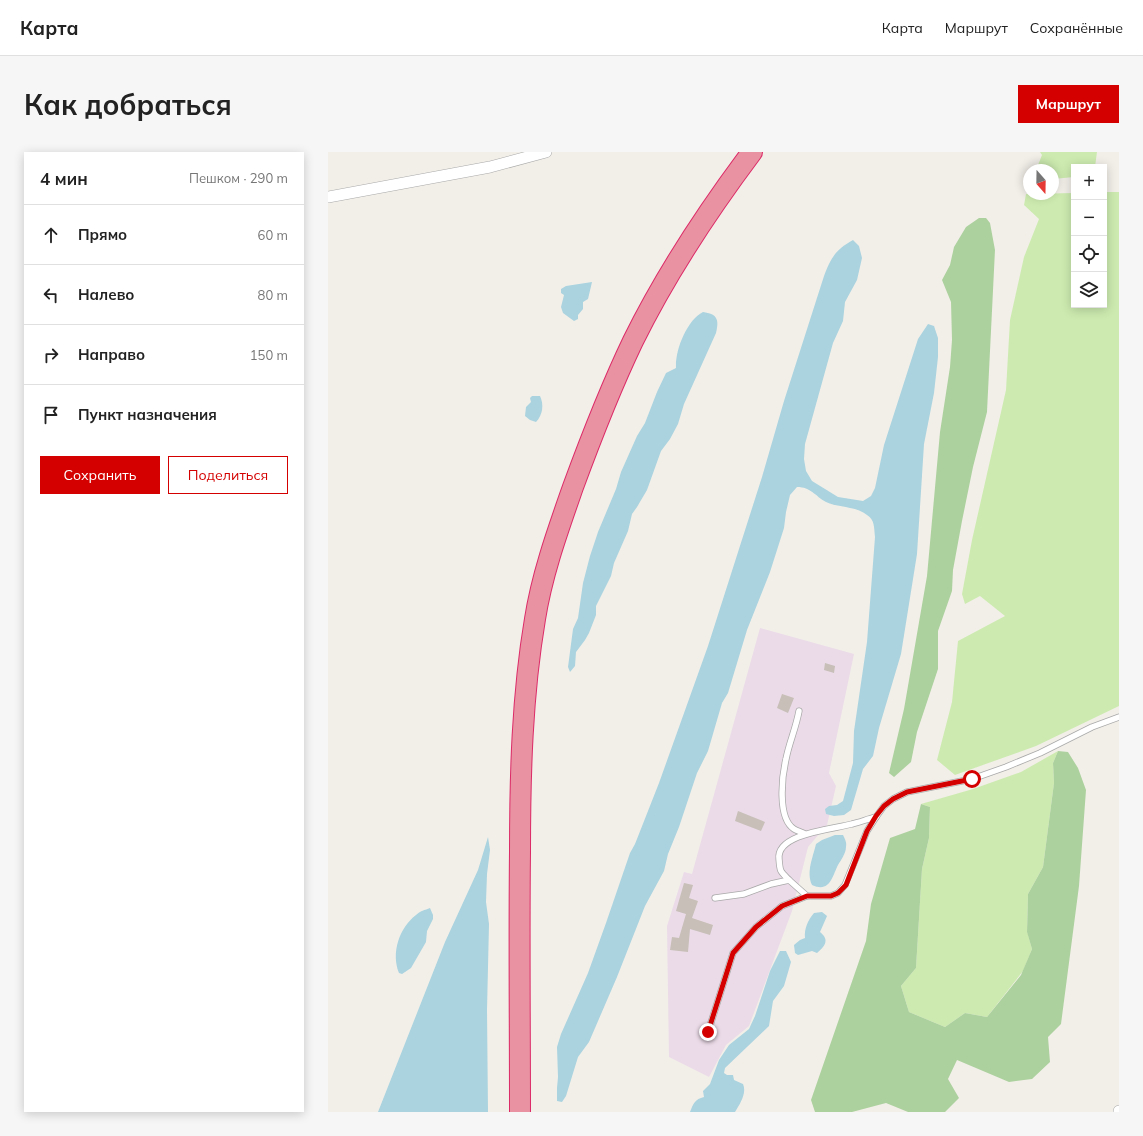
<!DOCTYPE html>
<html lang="ru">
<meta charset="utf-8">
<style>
:root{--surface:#fff;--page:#f6f6f6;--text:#222;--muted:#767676;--line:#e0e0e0;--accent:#d40000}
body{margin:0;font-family:Mulish,sans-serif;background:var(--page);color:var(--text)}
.controls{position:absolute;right:12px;top:12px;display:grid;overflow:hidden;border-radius:0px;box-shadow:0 2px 10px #0003}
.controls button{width:36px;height:36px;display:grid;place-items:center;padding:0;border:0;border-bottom:1px solid var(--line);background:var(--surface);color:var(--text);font:20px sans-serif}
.compass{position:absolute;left:695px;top:12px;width:36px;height:36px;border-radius:50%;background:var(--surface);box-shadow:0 2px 10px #0003;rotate:160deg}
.stop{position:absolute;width:12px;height:12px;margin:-9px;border:3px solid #d40000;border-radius:50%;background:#fff}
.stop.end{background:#d40000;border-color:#fff;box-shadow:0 1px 4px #0008}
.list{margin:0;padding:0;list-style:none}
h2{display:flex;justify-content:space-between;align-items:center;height:52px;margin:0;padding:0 16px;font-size:17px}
h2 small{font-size:13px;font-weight:400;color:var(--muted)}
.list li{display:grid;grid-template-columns:26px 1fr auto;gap:12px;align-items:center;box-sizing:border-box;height:60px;padding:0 16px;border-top:1px solid var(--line)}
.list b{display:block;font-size:15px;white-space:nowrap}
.list em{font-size:13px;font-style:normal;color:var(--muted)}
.actions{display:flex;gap:8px;padding:12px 16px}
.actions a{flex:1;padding:9px 0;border:1px solid var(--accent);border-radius:0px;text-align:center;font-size:14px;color:var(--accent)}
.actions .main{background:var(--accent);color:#fff}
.icon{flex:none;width:22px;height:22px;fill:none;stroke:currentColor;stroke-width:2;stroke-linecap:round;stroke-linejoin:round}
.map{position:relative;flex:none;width:791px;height:960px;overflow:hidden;border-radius:0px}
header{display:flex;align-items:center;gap:24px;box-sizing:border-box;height:56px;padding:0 20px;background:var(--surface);border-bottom:1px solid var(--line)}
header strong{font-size:19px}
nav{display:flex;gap:22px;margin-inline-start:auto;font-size:14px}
.intro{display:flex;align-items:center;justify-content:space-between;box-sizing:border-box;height:96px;padding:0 24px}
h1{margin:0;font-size:28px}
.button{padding:10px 18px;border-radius:0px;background:var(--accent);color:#fff;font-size:14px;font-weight:700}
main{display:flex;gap:24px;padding:0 24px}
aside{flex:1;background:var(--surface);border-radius:0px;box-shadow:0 2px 10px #0003}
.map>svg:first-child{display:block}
.industrial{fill:#ebdbe8}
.grass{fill:#cdebb0}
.forest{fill:#add19e}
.water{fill:#aad3df}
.building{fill:#c7bfb8}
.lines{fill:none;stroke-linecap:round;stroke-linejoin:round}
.lane-casing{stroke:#a9a9a9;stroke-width:7}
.street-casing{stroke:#a9a9a9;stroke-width:12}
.highway-casing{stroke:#dc2a67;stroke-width:22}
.lane{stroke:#fff;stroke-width:5.5}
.street{stroke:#fff;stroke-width:11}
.highway{stroke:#e892a2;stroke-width:20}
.route{stroke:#d40000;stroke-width:5}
</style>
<header>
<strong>Карта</strong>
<nav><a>Карта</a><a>Маршрут</a><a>Сохранённые</a></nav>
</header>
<div class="intro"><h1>Как добраться</h1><a class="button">Маршрут</a></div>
<main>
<aside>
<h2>4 мин<small>Пешком · 290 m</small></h2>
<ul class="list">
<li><svg class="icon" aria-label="ahead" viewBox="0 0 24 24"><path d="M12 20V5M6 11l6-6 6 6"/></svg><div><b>Прямо</b></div><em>60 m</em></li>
<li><svg class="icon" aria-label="left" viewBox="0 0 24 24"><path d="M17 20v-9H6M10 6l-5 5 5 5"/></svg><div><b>Налево</b></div><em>80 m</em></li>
<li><svg class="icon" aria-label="right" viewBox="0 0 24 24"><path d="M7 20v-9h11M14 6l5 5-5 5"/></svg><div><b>Направо</b></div><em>150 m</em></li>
<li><svg class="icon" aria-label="arrive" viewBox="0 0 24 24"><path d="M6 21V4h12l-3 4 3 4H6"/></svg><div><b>Пункт назначения</b></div></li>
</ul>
<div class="actions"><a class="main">Сохранить</a><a>Поделиться</a></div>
</aside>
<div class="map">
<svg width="791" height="960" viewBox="0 0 791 960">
<rect width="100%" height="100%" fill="#f2efe9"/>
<path class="industrial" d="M432,476L526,502L501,621L508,634L499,673L480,695L464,759L421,874L398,893L381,925L341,905L339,774L356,720L364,722Z"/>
<g class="grass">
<path d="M712,0H769L767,15H746V25L725,27V18H708L714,3Z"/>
<path d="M776,40H791V554L708,594L627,623L609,608L624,550L630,489L677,464L652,444L637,452L634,442L644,388L678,238L682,168L696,105L711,67L696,53L698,42L746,41V153H776Z"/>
<path d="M730,599L725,611L726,631L715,715L700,742L699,779L704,797L695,819L659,865L637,861L617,875L581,860L573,834L588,816L594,717L601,686L602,655L593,652L645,637L693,620Z"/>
</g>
<g class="forest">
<path d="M651,66H658L662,71L667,98L659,260L645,315L634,369L625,418L624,439L610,479V517L589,580L583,610L566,625L561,621L576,557L599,424L612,280L622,215L624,188L623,150L614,128L622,113L626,95L638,75Z"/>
<path d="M730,599L740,600L750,616L758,638L751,734L733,872L720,885L722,910L704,927L681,930L629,908L620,927L631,946L617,960H580L558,951L524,960H487L483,948L538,789L543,752L562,686L587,677L593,652L602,655L601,686L594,717L588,816L573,834L581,860L617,875L637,861L659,865L693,823L704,797L699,780L700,742L715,715L726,631L725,611Z"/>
</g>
<g class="water">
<path d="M525,88L531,94L534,106L529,128L517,150L515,169L505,191L477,292L476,307L478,319L484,329L510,345L535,349L543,344L547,336L556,293L590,187L600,172L606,174L610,186V205L606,241L596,292L589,402L573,502L551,576L545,604L535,617L523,658L516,663L506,664L498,662L497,657L501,654L509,653L515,649L525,611L526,579L539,490L547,385C546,376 547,368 539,363C528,354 511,356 498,350C487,344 483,335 469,335L462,343L458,360L456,376L442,420L419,478L400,541L394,551L380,599L369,621L351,675L340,702L336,719L317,754L289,825L261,890L250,905L238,944L234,950L229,949V936L230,925L229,895L233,882L260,821L278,771L302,701L307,692L331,631L380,494L434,325L456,249L496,124C503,106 507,98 525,88Z"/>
<path d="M264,130L260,147L255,150V157L250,163V167L246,169L235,161L233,155L236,143L233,141V137L238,134Z"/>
<path d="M375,160C390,162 391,168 388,181L356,252L350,272L342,287L333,299L319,338L309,355L304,362L300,379L286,411L283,424L268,454V463L261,481L257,488L248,500L247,514L242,520L240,515L245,477L250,466L255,431L262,404L270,380L288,337L293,320L309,284L317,271L329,240L338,221L348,216C347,198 359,168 375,160Z"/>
<path d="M204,244H212C216,252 215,263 208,270L202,268L197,264L198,255L203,250L202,246Z"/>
<path d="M507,683H515C517,687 519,691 518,695C518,701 513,708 510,713C504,725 502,741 484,733C478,720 485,705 488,692L494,688Z"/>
<path d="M160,685L162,698L159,722L158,750L161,772L159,858L160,960H50L117,790L150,718Z"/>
<path d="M102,756L105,763V767L99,779L98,790L83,816L74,822L71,821C63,801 71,776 88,763C92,759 97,758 102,756Z"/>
<path d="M494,760L499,764L492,780C502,788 497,794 489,801L484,799L470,803L467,801L466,793L472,788L477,786C476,777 480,768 486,761Z"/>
<path d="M452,799H458L463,810L456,834L445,849L441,874L397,916L396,921L399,923H405L406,928L415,932C419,941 412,952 407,960H362C365,952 367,947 376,945L375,939L382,932L391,908L401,893L421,877L427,864L442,819Z"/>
</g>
<g class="building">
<path d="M497,511L507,514L506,521L496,518Z"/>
<path d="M454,542L466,546L460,561L449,556Z"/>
<path d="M410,659L437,670L433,679L407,669Z"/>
<path d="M356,731L365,733L361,746L370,749L364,766L385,773L382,783L362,777L360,800L342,798L344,785L351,786L358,762L348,759Z"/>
</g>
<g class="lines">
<g class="lane-casing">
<g id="lane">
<path d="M471,559C468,576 461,591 458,607C454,624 449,666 466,677C469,679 474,680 477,682"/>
<path d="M461,728C452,719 452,720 451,707C448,681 507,677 524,672C532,670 540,667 548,665"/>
<path d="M387,746L416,742L443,732L461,728L479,744H503L510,741L517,733L539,679L548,665L556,654L565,647L579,640L644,627L678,615L712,601L764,575L791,565"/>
<path d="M380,880L405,801L428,775L454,754L479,744"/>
</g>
</g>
<g class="street-casing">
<g id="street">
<path d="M0,45L162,15L218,0"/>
<path d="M791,960V959"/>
</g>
</g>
<g class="highway-casing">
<path id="highway" d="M192,960C192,873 191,787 192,700C192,623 194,544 207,467C214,422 230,378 245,335C263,286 282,237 305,189C338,122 379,60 424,0"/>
</g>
<use href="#lane" class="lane"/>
<use href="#street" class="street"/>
<use href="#highway" class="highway"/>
</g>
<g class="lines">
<path class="route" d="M380,880L405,801L428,775L454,754L479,744H503L510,741L518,733L539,679L548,664L556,654L565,647L579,640L644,627"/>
</g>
</svg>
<div class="controls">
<button>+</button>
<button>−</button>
<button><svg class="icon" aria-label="locate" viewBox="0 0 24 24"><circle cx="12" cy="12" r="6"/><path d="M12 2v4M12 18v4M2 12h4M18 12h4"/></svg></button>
<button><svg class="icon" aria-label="layers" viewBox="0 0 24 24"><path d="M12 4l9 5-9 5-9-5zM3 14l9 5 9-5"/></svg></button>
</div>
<svg class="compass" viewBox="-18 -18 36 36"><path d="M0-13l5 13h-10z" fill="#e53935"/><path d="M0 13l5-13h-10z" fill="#767676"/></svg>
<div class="stop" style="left:644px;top:627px"></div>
<div class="stop end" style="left:380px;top:880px"></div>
</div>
</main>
